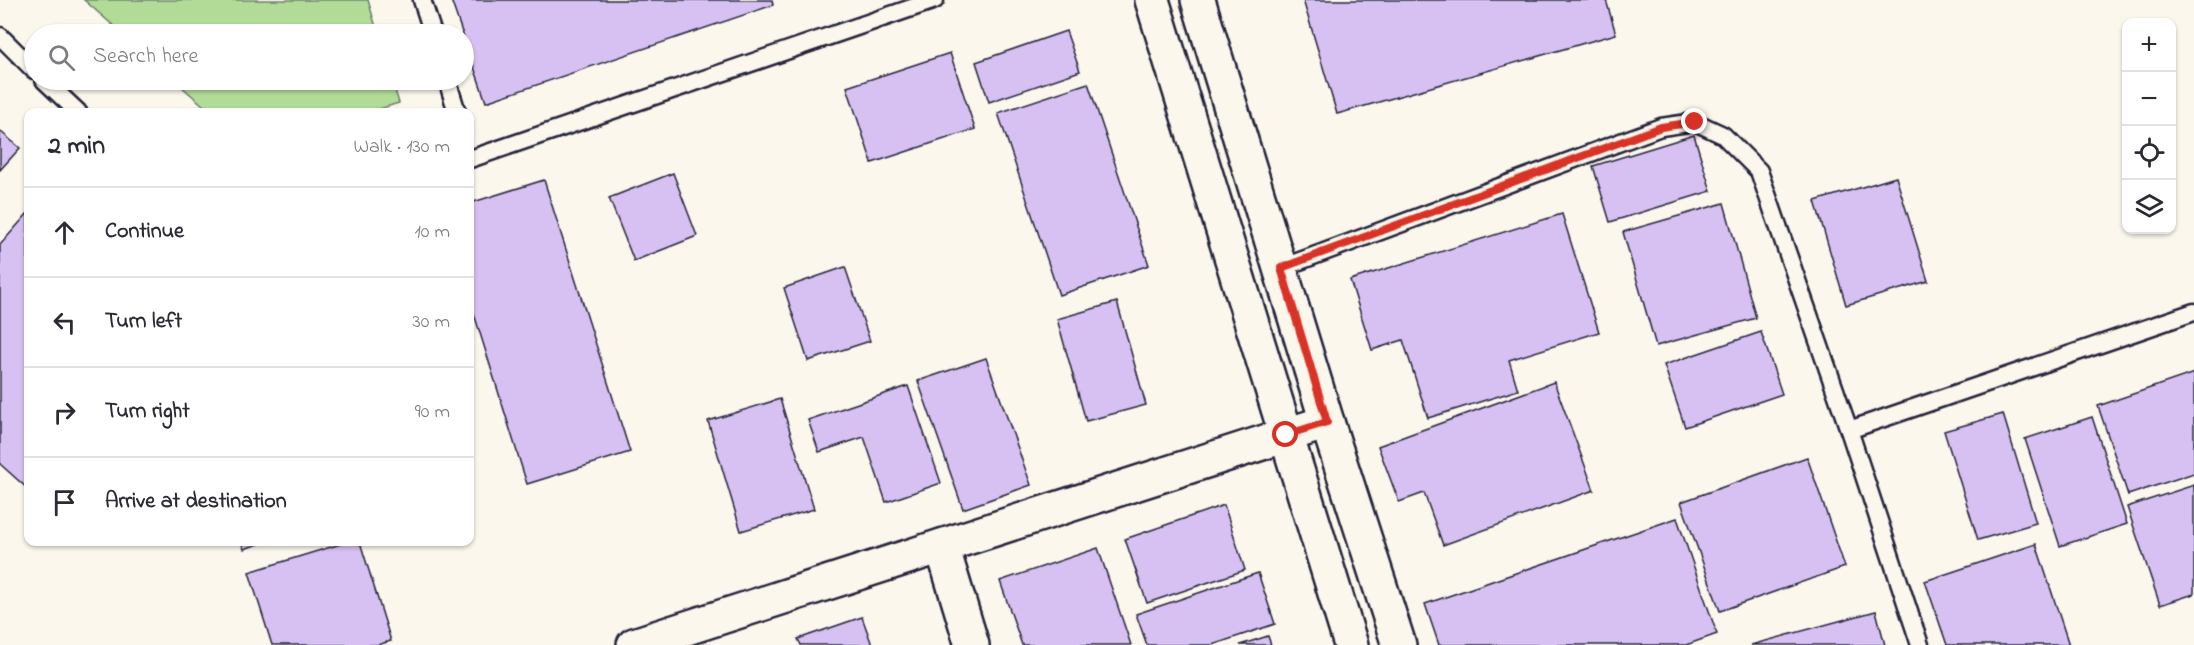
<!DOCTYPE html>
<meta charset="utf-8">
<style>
:root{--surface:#fff;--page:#f7f7f7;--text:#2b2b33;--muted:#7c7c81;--line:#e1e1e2}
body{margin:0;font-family:"Indie Flower",sans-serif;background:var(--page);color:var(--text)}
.controls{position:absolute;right:18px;top:18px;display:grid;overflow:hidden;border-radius:12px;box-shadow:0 2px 4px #0004}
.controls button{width:54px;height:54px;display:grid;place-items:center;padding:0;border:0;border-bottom:2px solid var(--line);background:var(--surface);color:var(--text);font:30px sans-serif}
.stop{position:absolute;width:18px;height:18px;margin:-14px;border:4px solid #d93025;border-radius:50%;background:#fff}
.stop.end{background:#d93025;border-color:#fff;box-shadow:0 2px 6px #0008}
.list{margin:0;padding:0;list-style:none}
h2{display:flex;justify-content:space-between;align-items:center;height:78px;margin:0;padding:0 24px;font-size:26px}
h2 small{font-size:20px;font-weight:400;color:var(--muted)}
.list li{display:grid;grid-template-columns:39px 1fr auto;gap:18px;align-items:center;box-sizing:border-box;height:90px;padding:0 24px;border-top:2px solid var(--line)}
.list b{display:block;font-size:22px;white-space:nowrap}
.list em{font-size:20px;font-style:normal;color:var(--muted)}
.icon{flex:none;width:33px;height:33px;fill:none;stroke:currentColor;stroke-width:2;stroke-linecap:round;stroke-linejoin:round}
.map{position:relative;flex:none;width:2194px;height:645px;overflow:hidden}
.search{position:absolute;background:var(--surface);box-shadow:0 2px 4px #0004;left:24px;top:24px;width:450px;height:66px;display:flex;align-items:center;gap:15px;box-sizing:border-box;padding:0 21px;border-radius:33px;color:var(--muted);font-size:22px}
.panel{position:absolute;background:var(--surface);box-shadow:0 2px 4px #0004;left:24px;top:108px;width:450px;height:438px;border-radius:12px}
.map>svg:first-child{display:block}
.green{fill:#b1db97;stroke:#6a7e69;stroke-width:1.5}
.building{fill:#d7c1f2;stroke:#22223b;stroke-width:1.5}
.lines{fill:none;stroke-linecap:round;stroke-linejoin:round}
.lane-casing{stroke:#22223b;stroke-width:21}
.street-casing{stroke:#22223b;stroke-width:38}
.secondary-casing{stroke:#22223b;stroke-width:38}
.lane{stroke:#fbf7ec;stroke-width:16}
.street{stroke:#fbf7ec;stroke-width:33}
.secondary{stroke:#fbf7ec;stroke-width:33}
.route{stroke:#d93025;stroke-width:8}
</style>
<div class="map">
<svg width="2194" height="645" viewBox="0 0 2194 645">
<rect width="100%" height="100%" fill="#fbf7ec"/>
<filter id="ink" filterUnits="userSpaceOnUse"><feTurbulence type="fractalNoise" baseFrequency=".0167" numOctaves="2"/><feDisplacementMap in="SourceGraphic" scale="12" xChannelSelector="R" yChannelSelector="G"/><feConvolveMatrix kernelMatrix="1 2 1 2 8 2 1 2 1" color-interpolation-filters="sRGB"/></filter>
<g filter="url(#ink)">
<g class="green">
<path d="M84,0H368L378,34H123Z"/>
<path d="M174,80H392L399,103L369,112H211Z"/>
</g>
<g class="building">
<path d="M451,0H772L773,5L486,102Z"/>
<path d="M1303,0H1606L1616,34L1337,114Z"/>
<path d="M1066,31L1080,71L989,102L976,62Z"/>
<path d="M950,53L975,129L872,163L847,87Z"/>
<path d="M1088,83L1149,265L1059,295L998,113Z"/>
<path d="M0,131L20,148L0,170Z"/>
<path d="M1694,135L1711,191L1610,222L1593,166Z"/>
<path d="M673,173L697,236L634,261L609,198Z"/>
<path d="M1896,177L1928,281L1846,305L1815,201Z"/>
<path d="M544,180L630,452L527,484L470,301V203Z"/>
<path d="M1724,203L1756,318L1656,346L1623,232Z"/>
<path d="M28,213V489L0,464V245Z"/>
<path d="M1562,214L1599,332L1509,360L1518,390L1428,418L1403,340L1372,350L1350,280Z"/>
<path d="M845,267L870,341L808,361L784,288Z"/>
<path d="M1117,302L1146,405L1086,421L1057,319Z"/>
<path d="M1761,332L1782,394L1685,427L1664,365Z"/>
<path d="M986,358L1031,485L963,509L918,381Z"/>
<path d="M2194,373V473L2128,495L2098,406Z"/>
<path d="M1554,382L1594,490L1443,545L1424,493L1399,502L1378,446Z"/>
<path d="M908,386L941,483L886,502L864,437L819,452L808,420Z"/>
<path d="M780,399L814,509L741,531L708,421Z"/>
<path d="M2003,414L2036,523L1978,540L1944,431Z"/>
<path d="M2092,417L2127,524L2060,546L2025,439Z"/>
<path d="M1807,457L1845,567L1720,611L1681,502Z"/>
<path d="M2194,485V594L2160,605L2127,507Z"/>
<path d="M1224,505L1245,570L1147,603L1125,539Z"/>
<path d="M1677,518L1717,634L1686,645H1439L1425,604Z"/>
<path d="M241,542H265L244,549Z"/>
<path d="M347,542H360L391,641L377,645H272L249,572Z"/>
<path d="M2036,544L2069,645H1947L1925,581Z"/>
<path d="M1098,548L1131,645H1022L1000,581Z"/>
<path d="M1258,573L1275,624L1212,645H1147L1136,614Z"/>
<path d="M1876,611L1885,645H1751Z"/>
<path d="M862,617L872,645H801L798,639Z"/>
<path d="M1268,636L1271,645H1240Z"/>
</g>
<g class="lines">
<g class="lane-casing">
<g id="lane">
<path d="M422,0L433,34"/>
<path d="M0,36L34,70"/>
<path d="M44,80L78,112"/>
<path d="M447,80L457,112"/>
<path d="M470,159L935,0"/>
<path d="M1281,268L1661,127L1695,122L1723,135L1759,171L1849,430L1920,645"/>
<path d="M1849,430L2194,312"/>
</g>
</g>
<g class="street-casing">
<g id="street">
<path d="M942,546L972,645"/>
<path d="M634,645L1327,422"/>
</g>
</g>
<g class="secondary-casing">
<g id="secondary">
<path d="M1152,0L1351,645"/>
<path d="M1198,0L1327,422L1399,645"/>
</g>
</g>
<use href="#lane" class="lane"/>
<use href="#street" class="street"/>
<use href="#secondary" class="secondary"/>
</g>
</g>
<g class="lines" filter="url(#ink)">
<path class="route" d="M1286,435L1327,422L1281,268L1661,127L1695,122"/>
</g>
</svg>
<div class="controls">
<button>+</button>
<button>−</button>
<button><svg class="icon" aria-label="locate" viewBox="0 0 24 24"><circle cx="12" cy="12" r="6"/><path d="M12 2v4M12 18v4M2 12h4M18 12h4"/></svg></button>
<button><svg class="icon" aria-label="layers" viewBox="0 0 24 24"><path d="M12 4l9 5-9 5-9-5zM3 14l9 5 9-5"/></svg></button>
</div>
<div class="stop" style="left:1286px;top:435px"></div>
<div class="stop end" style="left:1695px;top:122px"></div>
<div class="search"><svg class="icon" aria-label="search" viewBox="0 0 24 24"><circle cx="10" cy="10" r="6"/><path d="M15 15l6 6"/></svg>Search here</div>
<section class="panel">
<h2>2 min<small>Walk · 130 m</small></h2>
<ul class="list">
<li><svg class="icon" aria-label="ahead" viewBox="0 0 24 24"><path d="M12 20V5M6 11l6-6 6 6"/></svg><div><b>Continue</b></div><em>10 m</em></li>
<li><svg class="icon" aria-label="left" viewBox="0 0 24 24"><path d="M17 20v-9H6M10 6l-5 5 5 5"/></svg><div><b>Turn left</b></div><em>30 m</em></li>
<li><svg class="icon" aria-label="right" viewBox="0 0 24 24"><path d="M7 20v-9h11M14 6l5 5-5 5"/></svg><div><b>Turn right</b></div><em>90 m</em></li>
<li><svg class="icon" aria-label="arrive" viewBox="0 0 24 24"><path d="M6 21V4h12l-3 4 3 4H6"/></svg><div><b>Arrive at destination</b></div></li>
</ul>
</section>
</div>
